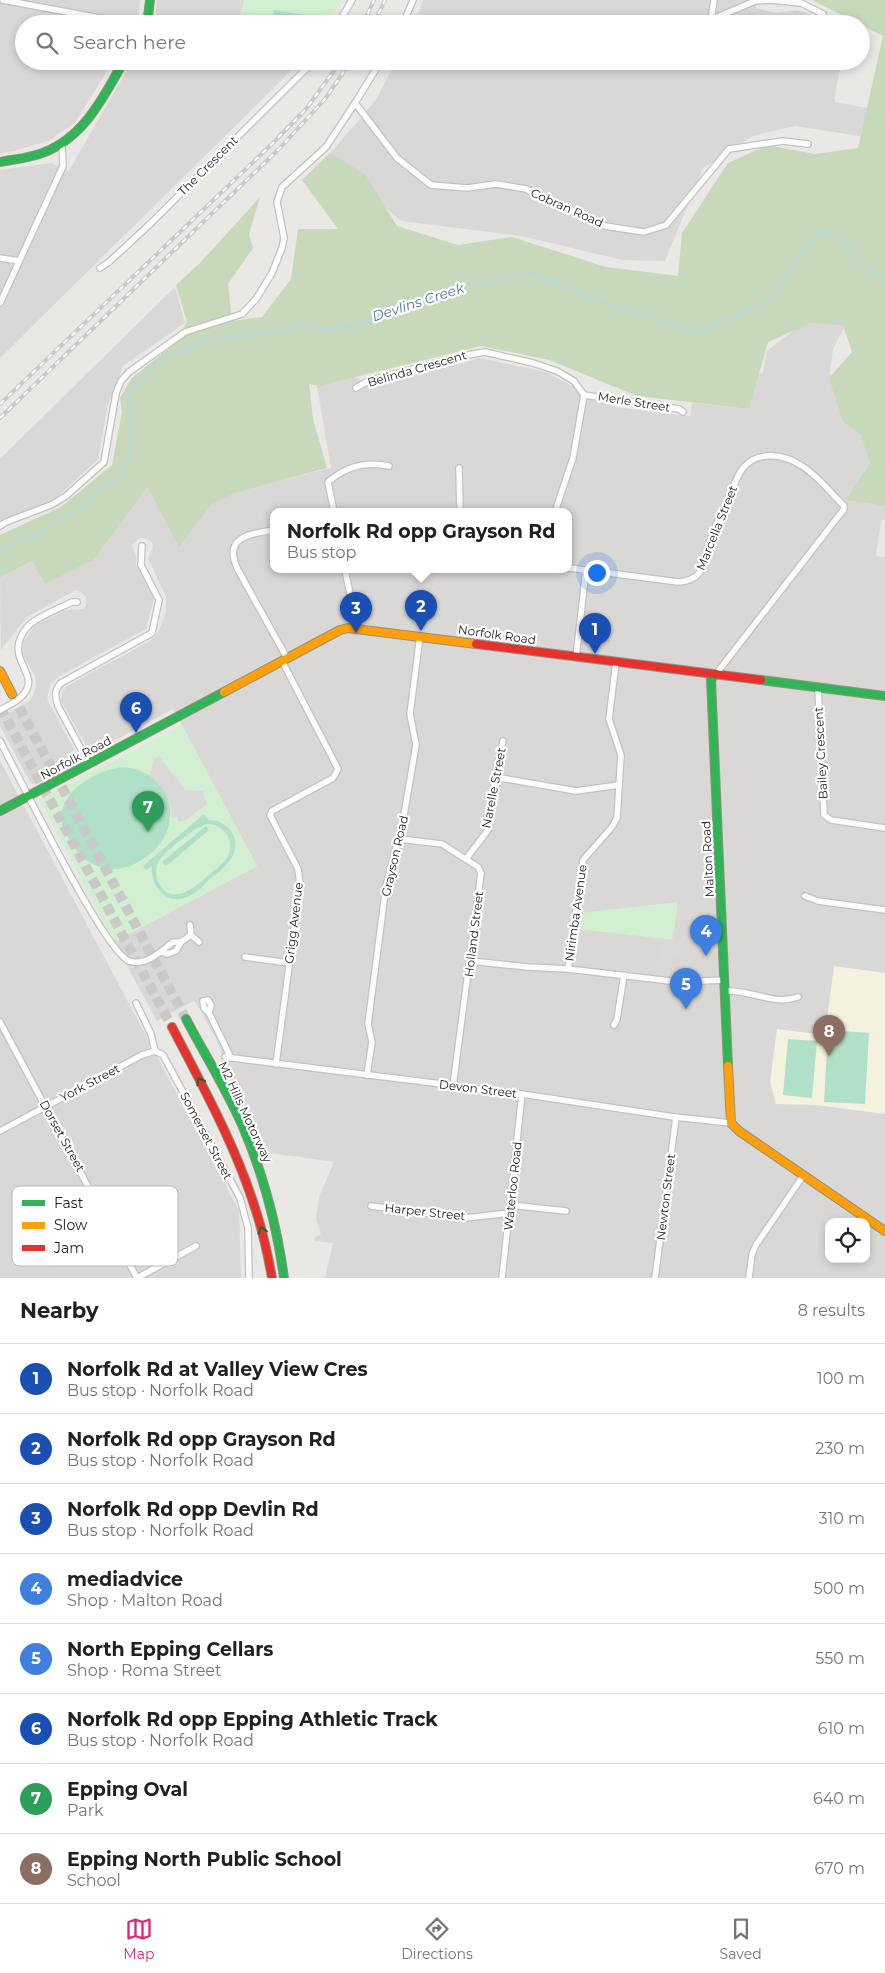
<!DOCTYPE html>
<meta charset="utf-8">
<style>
:root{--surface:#fff;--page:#f6f6f6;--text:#202124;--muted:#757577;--line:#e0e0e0;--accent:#db2777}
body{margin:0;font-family:Montserrat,sans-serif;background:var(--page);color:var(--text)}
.controls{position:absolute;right:15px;bottom:15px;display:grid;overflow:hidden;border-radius:10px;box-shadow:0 2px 8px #0003}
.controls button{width:45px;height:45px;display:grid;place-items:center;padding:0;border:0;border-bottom:1px solid var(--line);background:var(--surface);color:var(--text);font:25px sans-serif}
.you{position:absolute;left:596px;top:572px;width:18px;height:18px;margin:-12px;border:4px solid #fff;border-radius:50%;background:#1a73e8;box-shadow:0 0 0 8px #1a73e833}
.badge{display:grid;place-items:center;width:32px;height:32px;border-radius:50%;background:var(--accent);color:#fff;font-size:16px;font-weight:700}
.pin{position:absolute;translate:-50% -41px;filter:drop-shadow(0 1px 2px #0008)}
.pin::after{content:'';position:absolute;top:26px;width:18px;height:15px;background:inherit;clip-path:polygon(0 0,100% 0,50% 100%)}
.popup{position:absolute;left:270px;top:508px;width:302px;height:65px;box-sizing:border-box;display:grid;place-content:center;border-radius:10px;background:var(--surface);filter:drop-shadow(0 1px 4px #0005);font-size:16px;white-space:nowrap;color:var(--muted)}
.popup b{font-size:19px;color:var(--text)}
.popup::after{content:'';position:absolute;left:50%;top:100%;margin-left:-10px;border:10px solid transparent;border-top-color:var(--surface)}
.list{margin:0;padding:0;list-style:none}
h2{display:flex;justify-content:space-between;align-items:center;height:65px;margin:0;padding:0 20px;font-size:21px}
h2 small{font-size:16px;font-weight:400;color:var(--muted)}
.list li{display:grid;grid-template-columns:32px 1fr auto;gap:15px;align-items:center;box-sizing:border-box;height:70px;padding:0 20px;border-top:1px solid var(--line)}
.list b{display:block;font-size:19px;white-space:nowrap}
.list p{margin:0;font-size:16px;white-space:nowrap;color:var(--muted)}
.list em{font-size:16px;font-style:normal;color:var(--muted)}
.icon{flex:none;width:28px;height:28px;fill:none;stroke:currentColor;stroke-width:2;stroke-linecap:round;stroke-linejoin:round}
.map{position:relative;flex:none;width:885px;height:1278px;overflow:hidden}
.search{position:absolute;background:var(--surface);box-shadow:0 2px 8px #0003;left:15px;right:15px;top:15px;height:55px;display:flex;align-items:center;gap:12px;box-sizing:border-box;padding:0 18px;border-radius:28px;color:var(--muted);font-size:19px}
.sheet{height:625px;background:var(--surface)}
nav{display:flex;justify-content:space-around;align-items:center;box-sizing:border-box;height:70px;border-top:1px solid var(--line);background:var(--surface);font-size:14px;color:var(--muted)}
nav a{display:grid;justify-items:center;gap:2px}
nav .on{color:var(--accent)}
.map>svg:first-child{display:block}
.residential{fill:#d9d8d6;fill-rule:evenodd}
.education{fill:#f4f2df}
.forest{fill:#c7d8bb}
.park{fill:#d2f0d1}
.pitch{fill:#b1e0c9;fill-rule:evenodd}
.parking{fill:#dad9d8}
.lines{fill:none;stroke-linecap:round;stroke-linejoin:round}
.stream{stroke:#b9d8dd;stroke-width:2}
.highway-tunnel{stroke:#cbc9c7;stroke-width:10;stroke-dasharray:10 5;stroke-linecap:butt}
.street-casing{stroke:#c3c2c1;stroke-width:8}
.fast-casing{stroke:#93927e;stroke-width:10}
.slow-casing{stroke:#93927e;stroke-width:10}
.jam-casing{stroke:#93927e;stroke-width:10}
.street{stroke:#fcfcfb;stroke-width:5.5}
.fast{stroke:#30b455;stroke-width:8}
.slow{stroke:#ff9f0a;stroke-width:8}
.jam{stroke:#e5322d;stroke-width:8}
.rail-casing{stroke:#c9c9c8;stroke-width:4}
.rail{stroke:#fff;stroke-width:2;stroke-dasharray:5.5;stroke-linecap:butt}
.oneway{stroke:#256036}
.labels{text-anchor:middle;stroke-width:4.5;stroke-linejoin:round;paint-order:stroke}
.street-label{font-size:12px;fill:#1c1c1c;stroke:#fff}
.water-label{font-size:14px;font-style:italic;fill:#4a7aa0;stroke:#fff}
.key{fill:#fff;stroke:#bbb;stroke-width:1}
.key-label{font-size:14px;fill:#1c1c1c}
</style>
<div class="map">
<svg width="885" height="1278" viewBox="0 0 885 1278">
<rect width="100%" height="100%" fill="#eae8e5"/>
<g class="residential">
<path d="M0,0H140V2L138,15L132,24H24V61H113L75,123L48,141L14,151L0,153Z"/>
<path d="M157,0H341L327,24H152L155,19Z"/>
<path d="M423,0H756V8L776,13L797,10L835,24H414Z"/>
<path d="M132,61H301L0,358V170L51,163L69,171Z"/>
<path d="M396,61H841L834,102L868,108L860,136L795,126L753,136L703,168L665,261L622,260L522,236L401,221L328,156L376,100Z"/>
<path d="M175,287L185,323L123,366L107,408L98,459L55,499L0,521V459Z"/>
<path d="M807,320L846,324L833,349L830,373L839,385L880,390L870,463L845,500L885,506V520H881L876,556L885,557V1278H325L333,1243L314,1241L315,1237L321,1234L316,1219L319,1197L334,1162L264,1152L230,1080L232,1077L216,1039L198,1006L194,1001L157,1021L114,942L257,866L173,709L93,752L89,750L61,701L63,691L67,686L150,641L158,633L166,612V596L148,559L153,547L152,543L148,539L139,538L132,545L136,556V564L154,598L146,629L61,675L51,684L47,699L78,757L77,761L33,784L30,782L0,726V718L29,701L33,695L36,687L35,676L25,659L22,648L24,641L34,626L66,610L83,609L86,606V597L81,592L76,590L27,617L1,650L0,578L33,561L45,584L147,487L179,546L211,505L234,492L331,468L317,386L355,377L370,387L480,358L545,372L614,407L690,416L692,403L749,409L753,375L763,373L767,351ZM274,512H568V570H274ZM829,1222H866V1259H829Z"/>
<path d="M0,761L239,1211L241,1278H0Z"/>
</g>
<path class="education" d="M834,966L885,973V1114L815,1105L776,1104L770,1082L777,1029L825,1035Z"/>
<path class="forest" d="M812,0H885V506L845,500L870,463L861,435L843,422L829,378L852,352L843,325L811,323L768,342L749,409L637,396L549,360L481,346L319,386L309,384L313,419L327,468L234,493L211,505L179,547L147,487L94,559L45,584L32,561L0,578V535L61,507L112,465L122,412L120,398L132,378L173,345L187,322L176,285L201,262L260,197L249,234L253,248L228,284L232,321L262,317L291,279L298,229H338L302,180L330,153L365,174L397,226L458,245L512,237L606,267L678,276L682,233L728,163L767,145L815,154L858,148L883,36Z"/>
<g class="park">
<path d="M244,0H341L327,24H239Z"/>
<path d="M182,725L257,866L114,942L39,799Z"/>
<path d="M677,902V913L672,940L579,929L581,913Z"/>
</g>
<g class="pitch">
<path d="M274,10L305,15L304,24H272Z"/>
<path d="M122,767C178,770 188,837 138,862C130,867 119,870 109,869C95,867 83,860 75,848C70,841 64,833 62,824C56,792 95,771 122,767Z"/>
<path d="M204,814L208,820C217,820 225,823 231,831C245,853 223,869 208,881C202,887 195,894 187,897C166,906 150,886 152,866L146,870L143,866ZM208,824C224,825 236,841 228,856C224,864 215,869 209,875C196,886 172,908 159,883C155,876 155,867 159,861C166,850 196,826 208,824Z"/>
<path d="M206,826L209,830L166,866L162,862Z"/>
<path d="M828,1030L869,1033L865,1104L824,1102Z"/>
<path d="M788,1039L817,1041L812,1098L783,1095Z"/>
</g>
<g class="parking">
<path d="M159,756L185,790L203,791L207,804L186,820L179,822L177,816L172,818L171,805L164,790L149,775L154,760Z"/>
<path d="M661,938L683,941L682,956L672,955L669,976L657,975Z"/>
</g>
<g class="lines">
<path class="stream" d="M0,550L37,535L77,509L119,477L130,452V392L160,361L206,340L251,335H277L300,325L327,330L341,328L360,324L412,302L471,285L532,273L602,302L699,333L770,300L817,232L833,235L850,247L862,264L885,278"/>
<g class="highway-tunnel">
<path d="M12,694L186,1019"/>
<path d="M0,707L172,1027"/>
</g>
<g class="street-casing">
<g id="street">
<path d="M3,0L132,24"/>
<path d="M711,20L714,0"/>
<path d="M338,24L352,0"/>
<path d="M403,24L413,0"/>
<path d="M701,24L755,1L771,0L801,3L823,14"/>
<path d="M599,61H609"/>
<path d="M355,103L397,158L431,185L467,188L496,184L526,189L605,226L644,232L666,225L729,149L783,141L808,144"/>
<path d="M0,258L19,261"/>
<path d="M100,268L109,262L149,225L314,61"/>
<path d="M0,303L63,166L62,144"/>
<path d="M356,388L368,381L462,356L485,352L533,363L557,371L574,381L584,395L573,458L555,512"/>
<path d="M584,395L679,409L683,412"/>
<path d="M459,468L460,512"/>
<path d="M334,512L328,482C345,467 366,461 389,466"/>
<path d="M0,526L6,522L51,505L66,496L104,462L116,393L121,381L129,372L185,332L242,314L256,299L272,273L282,248L284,238L277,202L282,187L326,147L355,103L381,61"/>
<path d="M274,530C249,534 222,537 238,570L287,658"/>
<path d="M568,568L586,570L576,657"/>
<path d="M345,570L357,627"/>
<path d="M586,570L678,582C706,580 703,562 710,541C714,527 722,513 728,499C733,489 736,477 743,468C758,450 784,454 802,466C818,476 831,493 844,506V509L716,674"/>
<path d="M818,687L824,815L831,820L885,828"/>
<path d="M0,710C8,706 17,702 23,695C43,673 0,659 28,626C37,617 60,608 72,602H77"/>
<path d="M0,741C18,775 104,951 129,961C145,967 162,951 173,942H181L176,951L167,954L162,952"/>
<path d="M89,764L58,706C55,697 54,690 61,683L152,633L159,600L141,565L142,546"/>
<path d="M495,777L576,791L619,785"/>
<path d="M399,839L442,844L478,867L481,873L453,1086"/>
<path d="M466,859L488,830L495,777L503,741"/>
<path d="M805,896L818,901L885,910"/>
<path d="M191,935L199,942"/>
<path d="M181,942L191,935L190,925"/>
<path d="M245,957L289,963"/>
<path d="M470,961L528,967L568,969L679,982L724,980"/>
<path d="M568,969L583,860L612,827L617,818L621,755L609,719L616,662"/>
<path d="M725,991C750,989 773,1006 798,997"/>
<path d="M136,1003L151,1034L155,1051L163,1055L240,1198L248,1228L249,1278"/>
<path d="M209,1013L211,1005L208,1000L203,1001L204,1008L209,1013L231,1058"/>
<path d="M0,1022L137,1278"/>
<path d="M614,1025L617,1019L624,975"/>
<path d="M225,1057L522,1094L674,1117L731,1123"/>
<path d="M276,1064L300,884L298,869L270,815L272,811L333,778L338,769L282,661"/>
<path d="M367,1075L372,1042L368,1024L386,886L403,821L416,745L410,714L420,636"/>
<path d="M0,1131L142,1055L155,1051"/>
<path d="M510,1205L566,1211"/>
<path d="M371,1206L466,1218L509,1213"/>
<path d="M137,1278L196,1246"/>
<path d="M502,1278L522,1094"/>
<path d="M655,1278L676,1117"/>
<path d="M749,1278L752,1254L756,1245L803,1176"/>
</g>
</g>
<g class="fast-casing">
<g id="fast">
<path d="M145,24L148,17L150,0"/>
<path d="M0,162C15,159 31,158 45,152C85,136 104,96 124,61"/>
<path d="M716,674L711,679L728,1066"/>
<path d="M761,680L885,696"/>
<path d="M0,811L224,692"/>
<path d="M186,1019C205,1055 227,1090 243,1127C264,1176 277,1226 284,1278"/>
</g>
</g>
<g class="slow-casing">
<g id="slow">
<path d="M0,671L12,694"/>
<path d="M224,692L340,630L348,628L476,644"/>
<path d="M728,1066L731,1123L739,1131L885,1231"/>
</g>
</g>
<g class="jam-casing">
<g id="jam">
<path d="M476,644L761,680"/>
<path d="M172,1027C203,1087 236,1146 256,1211C263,1233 268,1255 272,1278"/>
</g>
</g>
<use href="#street" class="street"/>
<use href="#fast" class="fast"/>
<use href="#slow" class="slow"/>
<use href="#jam" class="jam"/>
<g class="rail-casing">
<g id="rail">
<path d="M363,24L374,0"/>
<path d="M374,24L385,0"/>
<path d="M0,404L272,144L306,109L341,61"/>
<path d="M0,418L279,149L325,99L351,61"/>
</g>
</g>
<use href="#rail" class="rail"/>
</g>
<defs><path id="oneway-chevron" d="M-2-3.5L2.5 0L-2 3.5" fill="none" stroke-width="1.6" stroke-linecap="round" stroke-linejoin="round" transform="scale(1.25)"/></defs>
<g class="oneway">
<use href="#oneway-chevron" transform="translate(200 1081) rotate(-117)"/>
<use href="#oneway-chevron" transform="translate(262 1230) rotate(-105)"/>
</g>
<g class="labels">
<g class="street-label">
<text transform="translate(208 166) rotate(-45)" y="4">The Crescent</text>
<text transform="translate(567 208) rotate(24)" y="4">Cobran Road</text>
<text transform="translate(417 369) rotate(-16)" y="4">Belinda Crescent</text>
<text transform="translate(634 402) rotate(9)" y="4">Merle Street</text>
<text transform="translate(717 528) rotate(-68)" y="4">Marcella Street</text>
<text transform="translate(497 635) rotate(8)" y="4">Norfolk Road</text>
<text transform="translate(821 753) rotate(-93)" y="4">Bailey Crescent</text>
<text transform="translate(76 758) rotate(-28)" y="4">Norfolk Road</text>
<text transform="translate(494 788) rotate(-79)" y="4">Narelle Street</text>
<text transform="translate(395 856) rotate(-77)" y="4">Grayson Road</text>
<text transform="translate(708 859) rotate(-93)" y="4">Malton Road</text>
<text transform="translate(576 913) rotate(-82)" y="4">Nirimba Avenue</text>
<text transform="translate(294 923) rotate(-83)" y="4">Grigg Avenue</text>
<text transform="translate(474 934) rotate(-83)" y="4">Holland Street</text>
<text transform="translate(90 1083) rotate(-28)" y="4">York Street</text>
<text transform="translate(478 1089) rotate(7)" y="4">Devon Street</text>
<text transform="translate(245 1112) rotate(65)" y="4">M2 Hills Motorway</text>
<text transform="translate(62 1136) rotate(61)" y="4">Dorset Street</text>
<text transform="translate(206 1136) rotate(62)" y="4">Somerset Street</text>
<text transform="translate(513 1186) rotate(-84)" y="4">Waterloo Road</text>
<text transform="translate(666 1197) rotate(-83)" y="4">Newton Street</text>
<text transform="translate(425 1212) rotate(6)" y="4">Harper Street</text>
</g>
<g class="water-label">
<text transform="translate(418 302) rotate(-18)" y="5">Devlins Creek</text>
</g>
</g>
<rect x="12" y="1186" width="166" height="80" rx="8" class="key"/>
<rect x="22" y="1200" width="23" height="6" fill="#30b455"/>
<rect x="22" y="1222" width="23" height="7" fill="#ff9f0a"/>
<rect x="22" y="1245" width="23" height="6" fill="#e5322d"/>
<g class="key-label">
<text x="54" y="1208">Fast</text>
<text x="54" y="1230">Slow</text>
<text x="54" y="1253">Jam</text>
</g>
</svg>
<div class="controls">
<button><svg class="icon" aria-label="locate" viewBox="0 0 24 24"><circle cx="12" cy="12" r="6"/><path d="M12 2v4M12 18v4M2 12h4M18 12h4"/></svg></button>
</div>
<div class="you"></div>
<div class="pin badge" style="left:595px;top:654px;background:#1a4fb4">1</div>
<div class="pin badge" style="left:421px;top:631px;background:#1a4fb4">2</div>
<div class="popup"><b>Norfolk Rd opp Grayson Rd</b>Bus stop</div>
<div class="pin badge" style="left:356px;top:633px;background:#1a4fb4">3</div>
<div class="pin badge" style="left:706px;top:956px;background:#3f7fe0">4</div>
<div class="pin badge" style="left:686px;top:1009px;background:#3f7fe0">5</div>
<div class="pin badge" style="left:136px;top:733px;background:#1a4fb4">6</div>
<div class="pin badge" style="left:148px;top:832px;background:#2e9e5b">7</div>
<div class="pin badge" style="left:829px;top:1056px;background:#8d6e63">8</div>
<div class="search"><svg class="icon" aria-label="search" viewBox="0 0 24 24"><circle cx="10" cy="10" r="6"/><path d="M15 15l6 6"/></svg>Search here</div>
</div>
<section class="sheet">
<h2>Nearby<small>8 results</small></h2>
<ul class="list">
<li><span class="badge" style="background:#1a4fb4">1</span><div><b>Norfolk Rd at Valley View Cres</b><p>Bus stop · Norfolk Road</p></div><em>100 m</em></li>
<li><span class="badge" style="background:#1a4fb4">2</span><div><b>Norfolk Rd opp Grayson Rd</b><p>Bus stop · Norfolk Road</p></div><em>230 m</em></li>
<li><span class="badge" style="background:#1a4fb4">3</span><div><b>Norfolk Rd opp Devlin Rd</b><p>Bus stop · Norfolk Road</p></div><em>310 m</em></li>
<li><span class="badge" style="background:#3f7fe0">4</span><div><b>mediadvice</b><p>Shop · Malton Road</p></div><em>500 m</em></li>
<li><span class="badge" style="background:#3f7fe0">5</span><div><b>North Epping Cellars</b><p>Shop · Roma Street</p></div><em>550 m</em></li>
<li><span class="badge" style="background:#1a4fb4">6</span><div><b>Norfolk Rd opp Epping Athletic Track</b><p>Bus stop · Norfolk Road</p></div><em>610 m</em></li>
<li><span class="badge" style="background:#2e9e5b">7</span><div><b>Epping Oval</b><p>Park</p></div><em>640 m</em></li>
<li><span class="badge" style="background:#8d6e63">8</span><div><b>Epping North Public School</b><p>School</p></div><em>670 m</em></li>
</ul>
</section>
<nav>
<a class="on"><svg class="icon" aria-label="map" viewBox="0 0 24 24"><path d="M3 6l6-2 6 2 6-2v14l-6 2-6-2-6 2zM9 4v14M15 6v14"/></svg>Map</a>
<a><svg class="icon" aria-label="directions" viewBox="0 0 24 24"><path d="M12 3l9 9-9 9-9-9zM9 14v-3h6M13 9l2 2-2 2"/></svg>Directions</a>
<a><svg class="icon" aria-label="saved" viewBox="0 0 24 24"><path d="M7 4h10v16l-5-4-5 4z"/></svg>Saved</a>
</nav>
